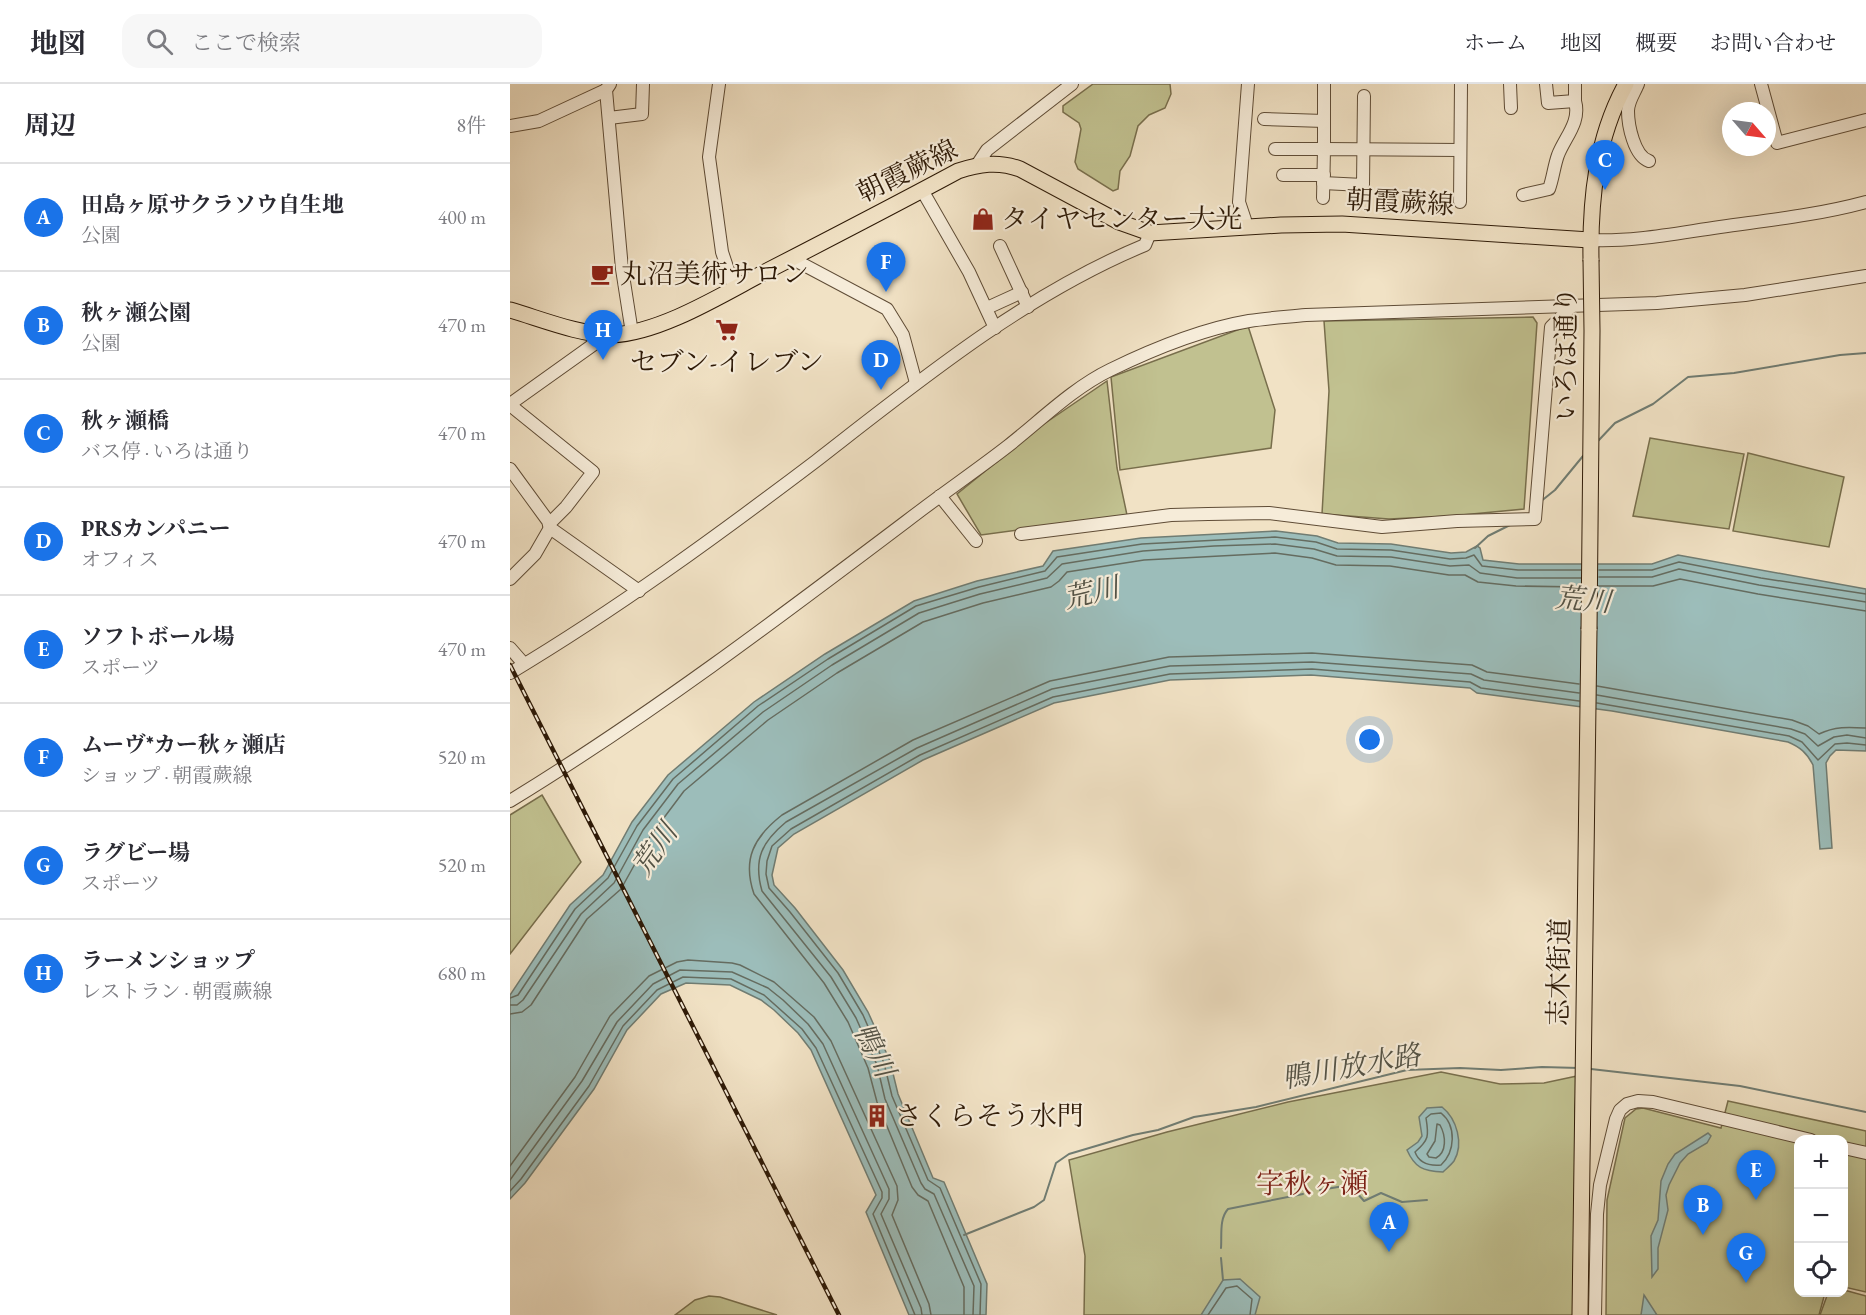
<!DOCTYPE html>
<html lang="ja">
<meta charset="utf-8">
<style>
:root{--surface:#fff;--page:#f7f7f7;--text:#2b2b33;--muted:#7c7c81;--line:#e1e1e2;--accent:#1a73e8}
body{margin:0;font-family:"EB Garamond","Noto Serif JP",serif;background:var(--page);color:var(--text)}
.controls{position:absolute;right:18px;bottom:18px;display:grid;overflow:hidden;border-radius:12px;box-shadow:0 6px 24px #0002}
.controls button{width:54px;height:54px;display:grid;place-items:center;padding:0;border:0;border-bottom:2px solid var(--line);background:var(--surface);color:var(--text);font:30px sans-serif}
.compass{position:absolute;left:1212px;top:18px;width:54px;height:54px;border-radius:50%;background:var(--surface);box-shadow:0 6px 24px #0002;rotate:118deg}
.you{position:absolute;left:860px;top:656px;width:21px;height:21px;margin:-15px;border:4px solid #fff;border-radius:50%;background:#1a73e8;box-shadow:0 0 0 9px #1a73e833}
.badge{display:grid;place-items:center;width:39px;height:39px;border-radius:50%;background:var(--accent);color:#fff;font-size:20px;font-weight:700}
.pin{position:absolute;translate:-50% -50px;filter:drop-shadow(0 2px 3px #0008)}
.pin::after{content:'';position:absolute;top:32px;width:21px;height:18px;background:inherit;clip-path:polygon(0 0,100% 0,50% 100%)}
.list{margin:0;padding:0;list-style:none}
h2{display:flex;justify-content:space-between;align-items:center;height:78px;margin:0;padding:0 24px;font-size:26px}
h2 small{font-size:20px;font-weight:400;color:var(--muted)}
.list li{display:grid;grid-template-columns:39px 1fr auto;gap:18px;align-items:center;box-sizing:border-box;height:108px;padding:0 24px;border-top:2px solid var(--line)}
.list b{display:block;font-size:22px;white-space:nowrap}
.list p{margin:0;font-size:20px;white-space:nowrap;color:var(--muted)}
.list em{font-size:20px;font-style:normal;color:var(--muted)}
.icon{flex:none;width:33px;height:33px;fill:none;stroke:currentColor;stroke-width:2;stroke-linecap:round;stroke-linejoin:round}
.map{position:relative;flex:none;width:1356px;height:1231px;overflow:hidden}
header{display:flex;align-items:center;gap:36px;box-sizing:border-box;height:84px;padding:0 30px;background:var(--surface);border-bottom:2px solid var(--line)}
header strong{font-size:28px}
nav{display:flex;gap:33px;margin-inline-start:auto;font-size:21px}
.search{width:420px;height:54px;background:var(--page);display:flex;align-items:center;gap:15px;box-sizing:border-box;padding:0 21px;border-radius:18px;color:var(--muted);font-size:22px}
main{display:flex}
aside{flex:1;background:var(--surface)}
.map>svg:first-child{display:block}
.green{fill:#c1c190;stroke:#786e4c;stroke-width:1.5}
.water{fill:#9cbdba;stroke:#707c72;stroke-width:1.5}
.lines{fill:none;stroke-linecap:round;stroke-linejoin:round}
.shore{stroke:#656c60;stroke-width:1.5}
.stream{stroke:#707c72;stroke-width:2}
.minor-casing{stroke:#5f4c36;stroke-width:14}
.major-casing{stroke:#2e1a07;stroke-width:17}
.minor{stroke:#f6ecd9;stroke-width:12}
.major{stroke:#f1e2c5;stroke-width:15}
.rail-casing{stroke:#2e1a07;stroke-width:4.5}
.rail{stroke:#f6ecd9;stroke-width:2;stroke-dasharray:7;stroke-linecap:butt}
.major-bridge-casing{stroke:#2e1a07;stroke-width:17;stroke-linecap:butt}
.major-bridge{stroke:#f1e2c5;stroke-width:15}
.labels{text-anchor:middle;stroke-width:4.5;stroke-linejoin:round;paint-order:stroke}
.street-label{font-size:27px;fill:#2e1a07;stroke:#f6ecd9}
.poi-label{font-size:27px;fill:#2e1a07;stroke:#f6ecd9;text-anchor:start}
.water-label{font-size:28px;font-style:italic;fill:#545346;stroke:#f6ecd9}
.neighbourhood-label{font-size:28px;fill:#7a1f14;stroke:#f6ecd9}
</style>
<header>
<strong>地図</strong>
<div class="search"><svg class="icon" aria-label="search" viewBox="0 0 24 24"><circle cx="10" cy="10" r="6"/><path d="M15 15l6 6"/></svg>ここで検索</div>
<nav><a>ホーム</a><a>地図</a><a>概要</a><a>お問い合わせ</a></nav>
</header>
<main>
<aside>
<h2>周辺<small>8件</small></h2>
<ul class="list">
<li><span class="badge">A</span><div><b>田島ヶ原サクラソウ自生地</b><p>公園</p></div><em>400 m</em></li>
<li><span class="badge">B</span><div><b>秋ヶ瀬公園</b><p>公園</p></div><em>470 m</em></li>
<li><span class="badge">C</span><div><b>秋ヶ瀬橋</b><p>バス停 · いろは通り</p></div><em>470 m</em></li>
<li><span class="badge">D</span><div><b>PRSカンパニー</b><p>オフィス</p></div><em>470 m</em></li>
<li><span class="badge">E</span><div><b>ソフトボール場</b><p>スポーツ</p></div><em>470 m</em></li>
<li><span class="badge">F</span><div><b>ムーヴ*カー秋ヶ瀬店</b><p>ショップ · 朝霞蕨線</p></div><em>520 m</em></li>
<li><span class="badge">G</span><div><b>ラグビー場</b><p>スポーツ</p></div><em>520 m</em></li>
<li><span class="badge">H</span><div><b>ラーメンショップ</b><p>レストラン · 朝霞蕨線</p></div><em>680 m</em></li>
</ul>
</aside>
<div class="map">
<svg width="1356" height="1231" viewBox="0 0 1356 1231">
<rect width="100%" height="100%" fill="#f1e2c5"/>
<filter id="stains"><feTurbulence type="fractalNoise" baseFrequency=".00333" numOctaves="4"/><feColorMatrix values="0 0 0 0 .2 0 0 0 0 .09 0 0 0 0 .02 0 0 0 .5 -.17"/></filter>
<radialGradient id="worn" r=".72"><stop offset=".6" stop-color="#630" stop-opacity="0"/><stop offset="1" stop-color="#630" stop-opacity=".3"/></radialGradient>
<g class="green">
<path d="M583,0H660L661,10L655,24L639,31L628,42L620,72L610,87L608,105L603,107L568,85L565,78L571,45L569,39L553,28V22Z"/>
<path d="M1023,233L1027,239L1014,425L941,432L879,435L812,430L819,307L814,237Z"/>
<path d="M738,242L765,326L761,364L610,386L601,293Z"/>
<path d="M597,297L607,384L617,431L471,451L447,410L531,342Z"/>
<path d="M1140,354L1234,370L1219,445L1123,432Z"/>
<path d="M1238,369L1334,393L1319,463L1223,447Z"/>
<path d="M32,711L71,778L0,870V731Z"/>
<path d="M931,988L990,1000L1034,999L1067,992L1065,1025L1067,1136L1065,1231H574L575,1172L559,1076L657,1048L778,1018Z"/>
<path d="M1218,1017L1356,1047V1208L1334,1203V1056H1288V1208L1315,1209L1309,1231H1096L1097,1116L1115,1034L1126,1025L1133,1024L1211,1044Z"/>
<path d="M1334,1206L1356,1212V1231H1310L1318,1209L1334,1208Z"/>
<path d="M199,1212L210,1213L267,1231H165L185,1216Z"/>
</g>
<g class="water">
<path d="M766,447L807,452L828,459L881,460L941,469L956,468L967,462L970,464L973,476L1009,480H1142L1168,471L1356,505V667L1326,666L1320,672L1316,679L1322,764L1310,765L1303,681C1297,669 1290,663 1278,658L1102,627L967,609L960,604L801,591L660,596L544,619L413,676L284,750L268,764L262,791L264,801L285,824L333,886L358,928L380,977L388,1010L423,1094L434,1098L477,1200L476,1231H399L356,1128L366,1111L301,966L288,949L264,926L251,916L220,901L176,899L151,910L117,946L84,1005L15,1099L0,1115V911L60,821L93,791L122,738L158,691L244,618L315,570L404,517L467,497L533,482L543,467L631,454Z"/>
<path d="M932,1023C947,1035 954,1060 944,1077C941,1081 936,1085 933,1088C913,1087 905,1084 897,1066L908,1058L912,1052L909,1033L917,1024Z"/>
<path d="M1198,1049L1201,1052L1197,1059L1178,1070L1170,1079L1159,1101L1156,1111L1158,1126L1148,1164V1185L1142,1193L1141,1152L1148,1136L1151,1097L1158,1080L1165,1070Z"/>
<path d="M730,1195L750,1213L745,1231H691L713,1196Z"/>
<path d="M1134,1211L1147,1231H1131Z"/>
</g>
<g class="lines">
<g class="shore">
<path d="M1089,486H1142L1169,478L1251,494L1356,510"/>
<path d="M1089,493H1142L1169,485L1249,501L1356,518"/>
<path d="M1088,502H1143L1170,495L1248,510L1356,527"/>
<path d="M1087,602L1282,636L1298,642L1309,650C1325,642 1339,643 1356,644"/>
<path d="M1087,611L1281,645L1295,650L1308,662L1324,653L1337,651L1356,654"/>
<path d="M1087,619L1279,652L1292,658L1308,676L1325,660L1337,659L1356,661"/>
<path d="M0,914L8,911L65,825L98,794L127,742L163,695L248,622L318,575L406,522L469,503L535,487L547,473L632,460L765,453L806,458L827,465L881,466L940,475L956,474L964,471L972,482L1008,486H1071"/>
<path d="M0,921H7L13,916L71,830L104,799L133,746L168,700L253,628L322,581L409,529L470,510L537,494L552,480L633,467L704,462L765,460L804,465L827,472L881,473L940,482L959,481L970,489L1007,494H1071"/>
<path d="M0,930L12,928L21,921L77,835L111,805L141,751L174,707L258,636L327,589L413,538L473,519L541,503L549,497L557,488L634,476L765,469L802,474L826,481L880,482L939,491H955L968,498L1006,502L1070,503"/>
<path d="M931,1029C947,1042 945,1068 931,1081C920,1082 909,1079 905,1068C919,1056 919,1052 916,1034L921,1030Z"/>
<path d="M927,1040L930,1041C936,1052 937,1068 926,1074L919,1073L917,1070L925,1057Z"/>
<path d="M0,1082L65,993L100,932L139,892L167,878L178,876L222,879L230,881L264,898L304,933L321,957L387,1102L388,1116L382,1131L419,1220L421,1231"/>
<path d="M0,1096L72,997L107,938L143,900L170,886L222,888L258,904L273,916L298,940L313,960L379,1105V1115L371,1130L411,1224L412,1231"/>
<path d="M0,1107L11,1095L79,1002L113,942L147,906L173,893L221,895L254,911L292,945L306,964L372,1108V1114L363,1130L405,1231"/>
<path d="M454,1231V1203L418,1117L408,1111L402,1103L367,1018L358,984L338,938L314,899L244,810C232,775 244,753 272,731L403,656L540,597L659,573L802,569L962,581L977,588L1069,600"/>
<path d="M463,1231L464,1202L424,1110L415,1105L411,1099L375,1015L367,981L346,934L321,893L252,807C243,775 252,758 276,738L407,664L542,605L660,582L802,578L961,590L974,596L1069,609"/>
<path d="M470,1231L471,1200L430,1104L418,1096L382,1012L374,979L353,931L328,889L280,828L259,804L256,790L257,777L262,762L281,745L410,671L543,613L660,590L802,585L960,598L971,604L1069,617"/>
<path d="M698,1231L716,1204L727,1202L742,1215L740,1231"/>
</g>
<g class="stream">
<path d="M1088,357L1105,339L1143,320L1178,293L1224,289L1330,271L1356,269"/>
<path d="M1030,418L1045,406L1073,372"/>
<path d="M965,464L978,452L1000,441"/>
<path d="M1081,985L1230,1002L1356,1028"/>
<path d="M810,1106L840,1101L854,1117L871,1109L892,1118L917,1116"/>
<path d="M454,1151L524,1123L534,1116L546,1079L559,1070L623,1051L648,1046L684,1033L746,1023L897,986L950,984L991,986L1032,983L1069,984"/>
<path d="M711,1164C712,1151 709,1135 718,1125L793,1110"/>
<path d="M711,1174L713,1196"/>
</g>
<g class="minor-casing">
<g id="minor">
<path d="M100,0L96,6L112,185L122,249"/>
<path d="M209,0L199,73L212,168L224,204"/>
<path d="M1000,0L1001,24"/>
<path d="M1036,0L1038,19L1065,17V0"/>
<path d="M1128,0C1125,8 1118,17 1118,27C1118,41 1124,72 1139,77"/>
<path d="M1251,0L1267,59L1356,36"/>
<path d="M99,34L132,30L133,0"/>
<path d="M754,35L814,37"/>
<path d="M0,42L29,37L96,6"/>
<path d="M765,65H814V0"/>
<path d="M467,81L477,66L562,0"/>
<path d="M773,91H814"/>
<path d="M813,99L853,101L854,12"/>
<path d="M412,106L459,188L485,244"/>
<path d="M1013,111L1039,105C1043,94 1044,82 1048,71C1055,53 1071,38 1065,17"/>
<path d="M813,114L814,65L950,66"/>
<path d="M950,118L951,0"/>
<path d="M735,144V136L729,118L738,0"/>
<path d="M1080,156C1124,158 1167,149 1210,143C1259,136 1308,131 1356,118"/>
<path d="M490,162L518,223"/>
<path d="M281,174L377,225L393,251L406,299"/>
<path d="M477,224L512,208"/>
<path d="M0,320L87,258L92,250"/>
<path d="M0,321L83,388L56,423L39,440"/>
<path d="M0,385L38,437L40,444L129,507"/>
<path d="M430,412L466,457"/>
<path d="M511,450L661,431L698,430L759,429L872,443L947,437L1025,435L1041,243L1062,222"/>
<path d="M0,495L25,470L40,444"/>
<path d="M0,564L14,580"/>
<path d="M0,589C107,525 207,452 306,377C409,297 514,211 635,161L640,149"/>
<path d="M0,717C144,629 279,526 414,424C442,403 471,383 498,362C531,336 563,304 600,286C643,265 692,245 739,237C758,234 777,233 796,231L1147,219L1235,211L1356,192"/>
<path d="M1334,1064L1356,1069"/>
<path d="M1085,1231L1087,1130L1090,1101L1106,1035L1110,1026L1117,1020L1128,1017L1143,1018L1301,1056"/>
</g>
</g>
<g class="major-casing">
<g id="major">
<path d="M1081,176C1080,116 1086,54 1116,0"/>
<path d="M0,226C31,235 70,251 102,251C151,249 213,210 257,187C321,154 385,121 448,87C469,80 488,77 510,85L609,138L640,149L771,141L832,140L1080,156"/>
<path d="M1070,1231L1079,545"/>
</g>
</g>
<use href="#minor" class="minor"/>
<use href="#major" class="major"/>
<g class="rail-casing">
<path id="rail" d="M0,581L329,1231"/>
</g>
<use href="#rail" class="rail"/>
<g class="major-bridge-casing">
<path id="major-bridge" d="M1079,545L1082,247L1081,176"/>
</g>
<use href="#major-bridge" class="major-bridge"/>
</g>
<defs>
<g id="shop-bare" transform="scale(1.8)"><path d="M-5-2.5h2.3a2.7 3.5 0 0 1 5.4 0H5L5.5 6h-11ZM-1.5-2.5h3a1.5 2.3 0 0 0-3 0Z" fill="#8f2418" stroke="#f6ecd9" stroke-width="2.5" paint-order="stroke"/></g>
<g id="cafe-bare" transform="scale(1.8)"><path d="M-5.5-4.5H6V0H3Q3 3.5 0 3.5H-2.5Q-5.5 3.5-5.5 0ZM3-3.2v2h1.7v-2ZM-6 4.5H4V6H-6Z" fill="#8f2418" stroke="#f6ecd9" stroke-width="2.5" paint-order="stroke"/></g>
<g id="supermarket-bare" transform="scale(1.8)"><path d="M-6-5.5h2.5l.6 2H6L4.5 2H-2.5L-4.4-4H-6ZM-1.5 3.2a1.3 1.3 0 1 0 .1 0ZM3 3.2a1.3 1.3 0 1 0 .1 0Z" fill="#8f2418" stroke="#f6ecd9" stroke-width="2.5" paint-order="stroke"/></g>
<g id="building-bare" transform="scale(1.8)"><path d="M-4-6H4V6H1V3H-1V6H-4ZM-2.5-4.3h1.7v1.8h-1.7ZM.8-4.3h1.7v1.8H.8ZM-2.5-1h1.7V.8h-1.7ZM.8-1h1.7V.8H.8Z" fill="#8f2418" stroke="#f6ecd9" stroke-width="2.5" paint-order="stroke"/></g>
</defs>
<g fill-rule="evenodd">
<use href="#shop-bare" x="473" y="135"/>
<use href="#cafe-bare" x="92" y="190"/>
<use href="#supermarket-bare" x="217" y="246"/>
<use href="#building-bare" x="367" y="1032"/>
</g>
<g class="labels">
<g class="street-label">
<text transform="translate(397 87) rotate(-26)" y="9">朝霞蕨線</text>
<text transform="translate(890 118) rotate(3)" y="9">朝霞蕨線</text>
<text transform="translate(1056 270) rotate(-90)" y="9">いろは通り</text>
<text transform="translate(1049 888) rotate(-89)" y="9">志木街道</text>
</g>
<g class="poi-label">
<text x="491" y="144">タイヤセンター大光</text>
<text x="110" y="199">丸沼美術サロン</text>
<text x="217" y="287" text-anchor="middle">セブン-イレブン</text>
<text x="385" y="1041">さくらそう水門</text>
</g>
<g class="water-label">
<text transform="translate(581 508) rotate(-13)" y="10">荒川</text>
<text transform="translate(1073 515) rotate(5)" y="10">荒川</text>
<text transform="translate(144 765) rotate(-55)" y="10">荒川</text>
<text transform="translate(365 966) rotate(63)" y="10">鴨川</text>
<text transform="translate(841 982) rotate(-10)" y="10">鴨川放水路</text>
</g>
<g class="neighbourhood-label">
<text x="802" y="1109">字秋ヶ瀬</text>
</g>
</g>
<rect width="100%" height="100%" filter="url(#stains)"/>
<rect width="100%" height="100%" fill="url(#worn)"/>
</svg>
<div class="controls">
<button>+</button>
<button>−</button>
<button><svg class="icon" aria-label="locate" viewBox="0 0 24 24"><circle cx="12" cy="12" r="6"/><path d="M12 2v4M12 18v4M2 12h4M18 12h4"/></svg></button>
</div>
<svg class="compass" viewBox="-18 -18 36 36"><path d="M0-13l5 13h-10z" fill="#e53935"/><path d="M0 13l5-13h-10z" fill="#7c7c81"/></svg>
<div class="you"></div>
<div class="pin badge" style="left:879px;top:1168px">A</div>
<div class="pin badge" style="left:1193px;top:1151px">B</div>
<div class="pin badge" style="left:1095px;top:106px">C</div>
<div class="pin badge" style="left:371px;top:306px">D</div>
<div class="pin badge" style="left:1246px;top:1116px">E</div>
<div class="pin badge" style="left:376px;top:208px">F</div>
<div class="pin badge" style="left:1236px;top:1199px">G</div>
<div class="pin badge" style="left:93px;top:276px">H</div>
</div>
</main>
